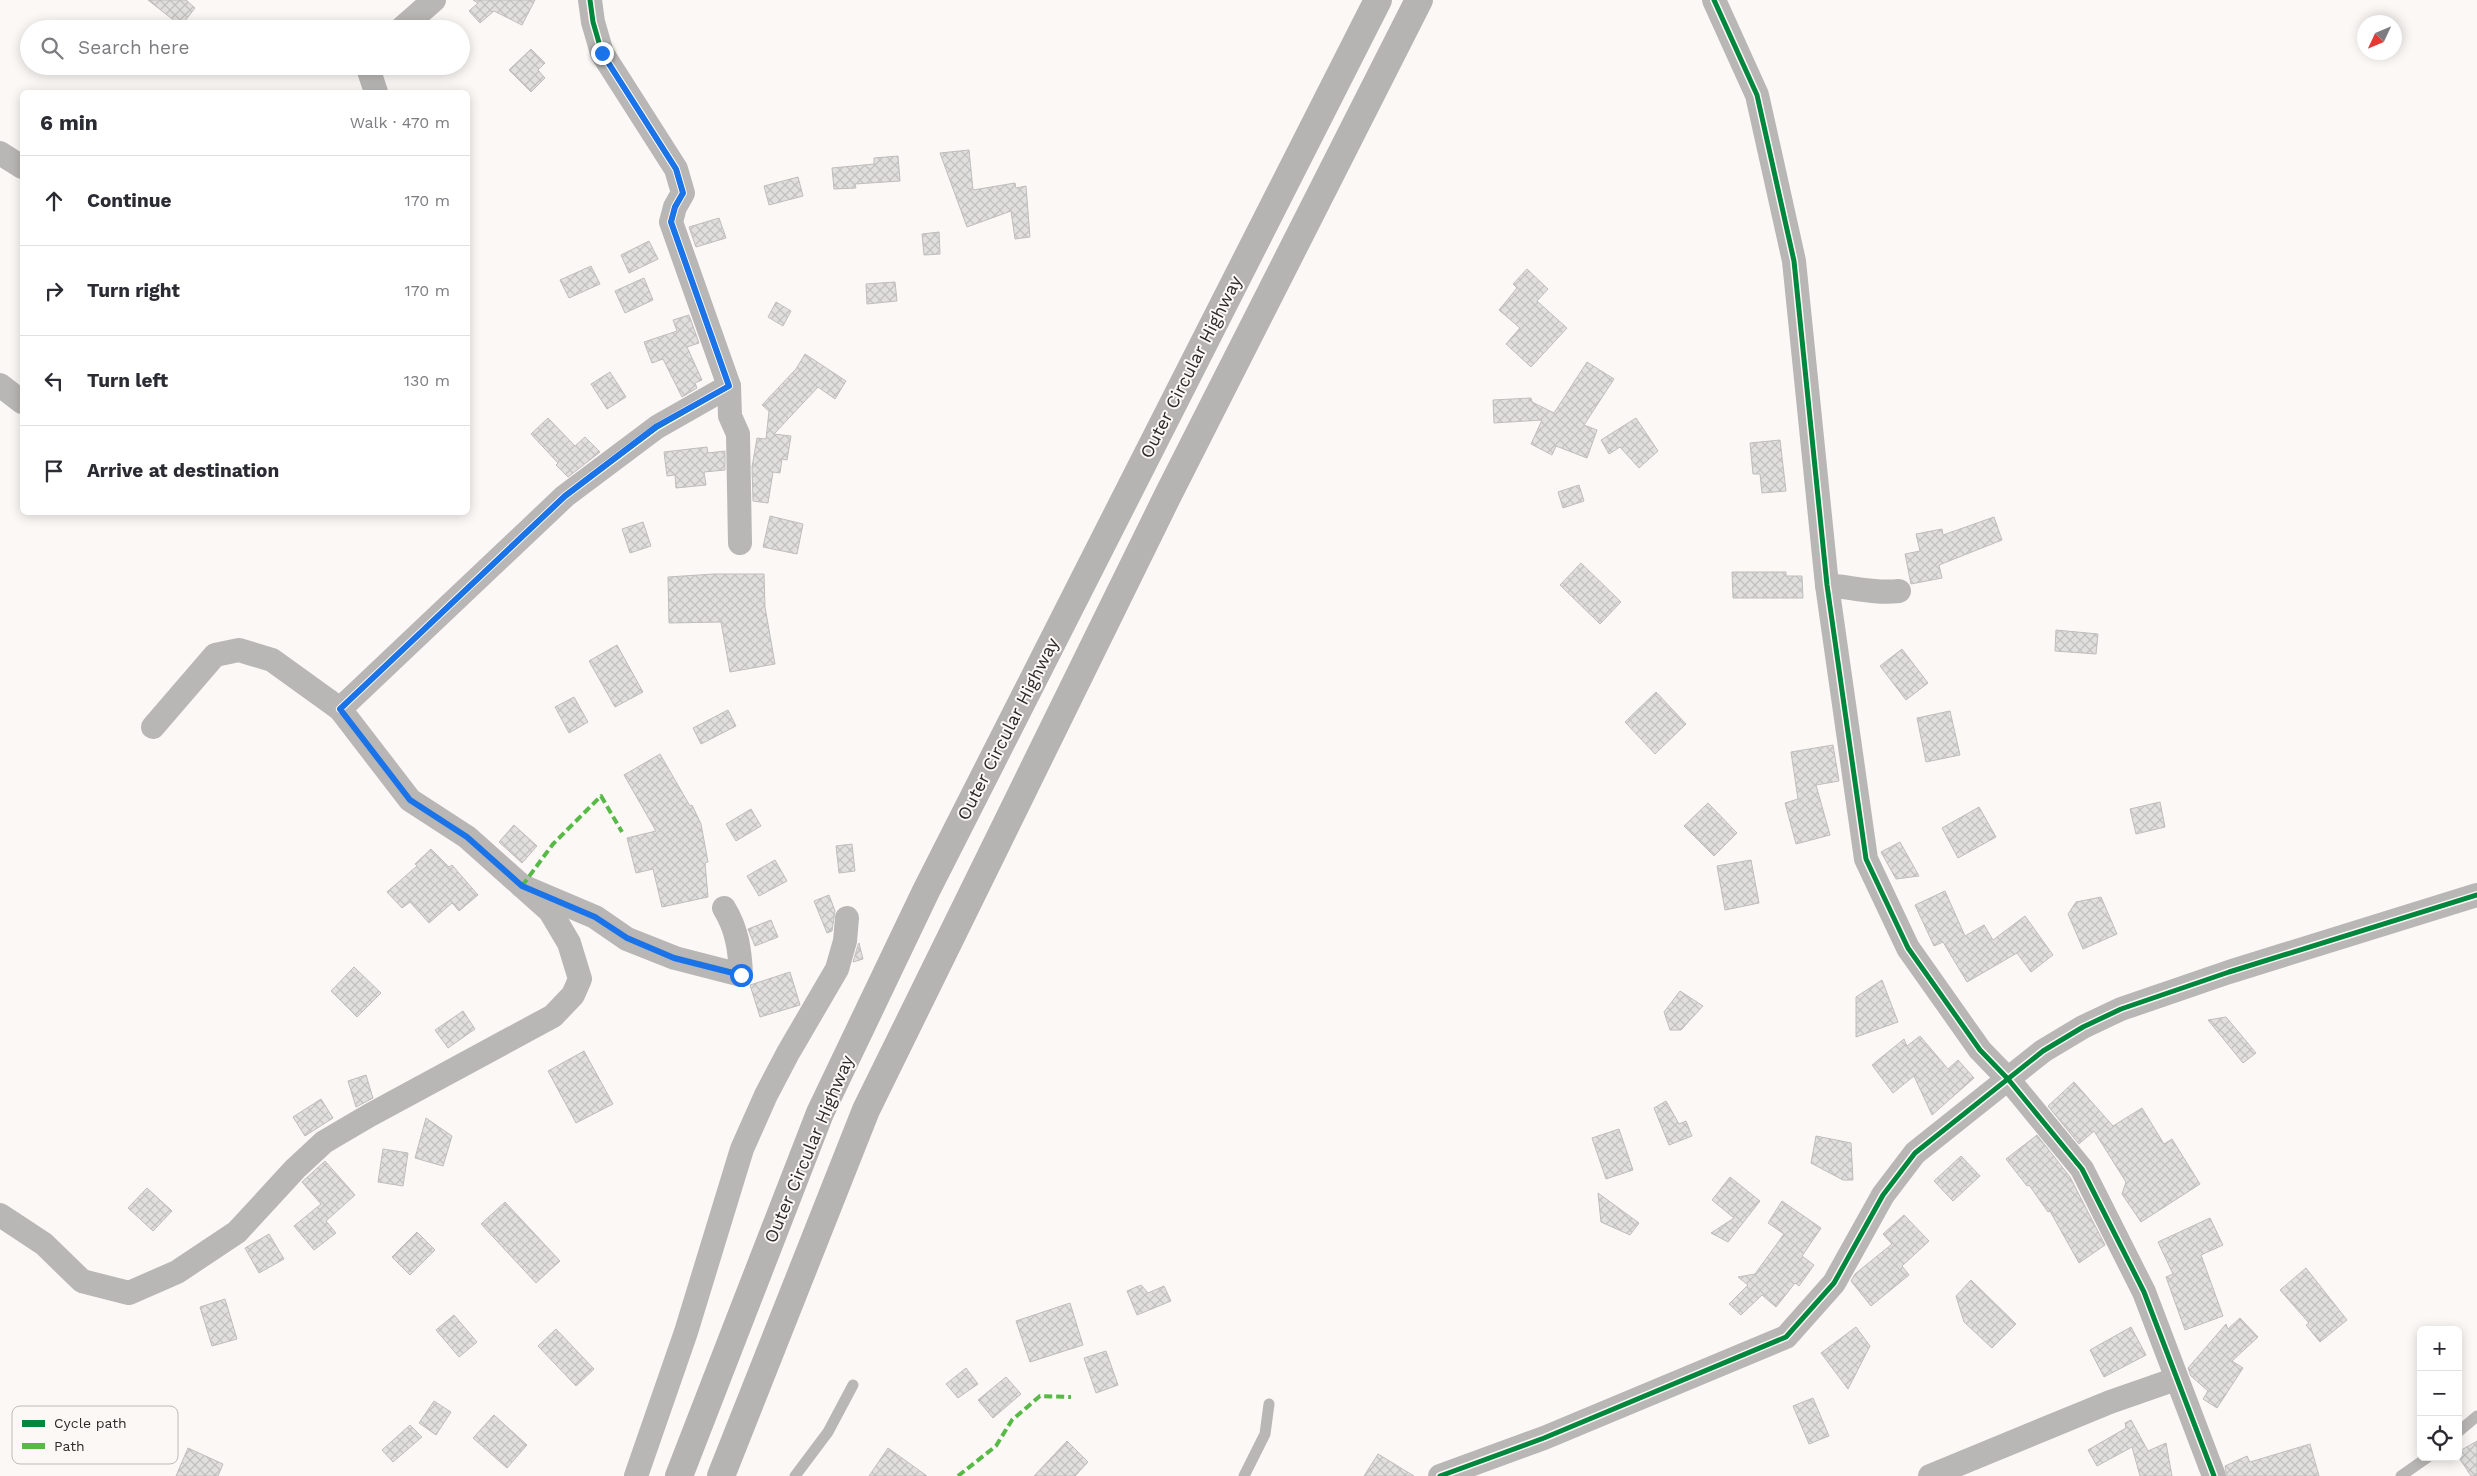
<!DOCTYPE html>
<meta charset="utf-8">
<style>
:root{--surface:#fff;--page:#f2f2f3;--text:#2b2b33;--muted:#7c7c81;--line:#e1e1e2}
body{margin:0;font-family:"Work Sans",sans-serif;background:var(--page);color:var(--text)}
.controls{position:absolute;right:15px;bottom:15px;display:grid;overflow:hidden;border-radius:8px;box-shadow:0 2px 12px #0003}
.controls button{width:45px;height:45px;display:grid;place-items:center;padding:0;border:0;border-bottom:1px solid var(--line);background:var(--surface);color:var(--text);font:25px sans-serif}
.compass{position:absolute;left:2357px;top:15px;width:45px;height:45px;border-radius:50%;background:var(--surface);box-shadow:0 2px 12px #0003;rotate:226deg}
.stop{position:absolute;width:15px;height:15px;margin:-11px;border:4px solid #1a73e8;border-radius:50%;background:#fff}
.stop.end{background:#1a73e8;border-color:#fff;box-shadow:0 1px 5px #0008}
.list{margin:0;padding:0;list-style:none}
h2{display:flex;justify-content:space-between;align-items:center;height:65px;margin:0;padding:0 20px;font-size:21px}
h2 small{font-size:16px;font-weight:400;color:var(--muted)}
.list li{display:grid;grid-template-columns:32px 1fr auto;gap:15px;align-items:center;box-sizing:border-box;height:90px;padding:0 20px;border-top:1px solid var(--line)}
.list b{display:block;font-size:19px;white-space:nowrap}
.list em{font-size:16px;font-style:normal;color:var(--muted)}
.icon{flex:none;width:28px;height:28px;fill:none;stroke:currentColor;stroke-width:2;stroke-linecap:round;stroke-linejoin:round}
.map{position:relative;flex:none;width:2477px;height:1476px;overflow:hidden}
.search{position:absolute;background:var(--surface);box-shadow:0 2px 12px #0003;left:20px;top:20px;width:450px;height:55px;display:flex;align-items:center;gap:12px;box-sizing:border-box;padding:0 18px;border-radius:28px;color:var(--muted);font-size:19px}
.panel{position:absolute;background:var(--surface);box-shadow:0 2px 12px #0003;left:20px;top:90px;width:450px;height:425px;border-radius:8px}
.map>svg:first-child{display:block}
.building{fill:url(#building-cross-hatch);stroke:#c0bebc}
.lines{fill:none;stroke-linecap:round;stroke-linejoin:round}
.service{stroke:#b8b7b5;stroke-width:11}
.minor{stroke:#b8b7b5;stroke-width:24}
.motorway{stroke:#b6b4b2;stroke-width:28}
.quiet{stroke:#58b947;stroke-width:4;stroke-dasharray:8 4;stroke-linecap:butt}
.cycleway-casing{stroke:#fcf8f5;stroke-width:8}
.cycleway{stroke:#00873e;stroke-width:5}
.route{stroke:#1a73e8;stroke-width:6}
.labels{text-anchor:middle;stroke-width:4;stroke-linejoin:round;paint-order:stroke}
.street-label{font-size:18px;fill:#2d2b2a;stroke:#fcf8f5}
.key{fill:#fcf8f5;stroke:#bebab8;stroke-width:1}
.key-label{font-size:14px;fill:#2d2b2a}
</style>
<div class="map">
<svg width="2477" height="1476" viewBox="0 0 2477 1476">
<defs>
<pattern id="building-cross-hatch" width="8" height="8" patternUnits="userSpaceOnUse" patternTransform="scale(1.25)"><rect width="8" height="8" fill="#e1dfdd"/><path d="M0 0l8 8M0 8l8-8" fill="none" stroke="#c1c0be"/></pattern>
</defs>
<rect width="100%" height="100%" fill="#fbf8f6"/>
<g class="building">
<path d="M148,0H186L195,8L181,26Z"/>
<path d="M473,0H535L522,25L494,11L480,23L469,11L478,3Z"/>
<path d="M531,49L545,63L538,70L545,78L531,92L509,70Z"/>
<path d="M969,150L973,190L1015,183L1016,188L1026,186L1030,237L1015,239L1011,211L967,227L940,153Z"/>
<path d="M898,156L900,181L855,184L856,188L834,189L832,168L874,164V158Z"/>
<path d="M798,177L803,196L769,205L764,186Z"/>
<path d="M719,218L726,238L696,247L689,227Z"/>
<path d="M939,232L940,254L924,255L922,234Z"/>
<path d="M649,241L658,259L629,273L621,255Z"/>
<path d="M591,266L600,284L569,298L560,280Z"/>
<path d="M1527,269L1548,289L1537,301L1567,328L1531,367L1506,344L1520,328L1499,310L1517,288L1513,284Z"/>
<path d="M644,278L653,300L625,313L615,291Z"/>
<path d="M895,282L897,301L867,304L866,284Z"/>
<path d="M776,302L791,311L783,326L768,317Z"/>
<path d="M689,315L699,343L687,347L702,380L695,383L697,388L682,397L663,359L652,363L644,342L677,331L673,320Z"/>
<path d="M805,354L846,381L835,399L818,387L774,434L791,436L787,460L782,459L780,473L773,472L768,503L753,501L752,467L757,438L766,439L769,411L762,405L796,369Z"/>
<path d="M1587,362L1614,379L1584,425L1597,430L1587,458L1556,446L1552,455L1531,444L1542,420L1494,423L1493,400L1531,398L1532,402L1554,413Z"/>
<path d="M610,372L626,397L607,409L591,384Z"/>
<path d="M548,418L575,446L585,437L600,452L568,477L556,465L558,463L531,434Z"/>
<path d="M1636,418L1658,451L1639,468L1620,447L1609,454L1601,440Z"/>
<path d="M1780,440L1786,491L1762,493L1760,474H1753L1750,443Z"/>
<path d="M707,447L708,453L725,451V470L704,472L706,485L676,488L675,475L667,476L664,452Z"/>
<path d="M1579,485L1584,501L1563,508L1558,492Z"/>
<path d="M770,516L803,524L797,554L763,547Z"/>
<path d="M1994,517L2002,540L1939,565L1942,578L1911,584L1905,554L1920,551L1916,534L1942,529L1943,535Z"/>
<path d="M643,522L651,546L630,553L622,529Z"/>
<path d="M1581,563L1621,602L1600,624L1560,585Z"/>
<path d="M1732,572H1786V576H1802L1803,598H1733Z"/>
<path d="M714,574H764L765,607L775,664L730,672L721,622L669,623L668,577Z"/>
<path d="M2056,630L2098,634L2096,654L2055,651Z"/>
<path d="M617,645L643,692L615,707L589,661Z"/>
<path d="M1902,649L1928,683L1906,700L1880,666Z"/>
<path d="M1656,692L1686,724L1655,754L1625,722Z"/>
<path d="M574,697L588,722L569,733L555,707Z"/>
<path d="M728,710L736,726L701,744L693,728Z"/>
<path d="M1950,711L1960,755L1926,762L1917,718Z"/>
<path d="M1833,745L1839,781L1816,785L1830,835L1796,844L1785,803L1798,799L1791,752Z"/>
<path d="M660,754L690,806L692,805L701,824L708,862L705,863L708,897L662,907L653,869L636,873L627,838L656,831L624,775Z"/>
<path d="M2160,802L2165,827L2136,834L2130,809Z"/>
<path d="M1708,803L1737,833L1714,856L1684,826Z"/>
<path d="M1979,807L1996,837L1958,858L1942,828Z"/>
<path d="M751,809L761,826L736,841L726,824Z"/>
<path d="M514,825L537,846L522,863L499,842Z"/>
<path d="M1900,842L1919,876L1896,879L1881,852Z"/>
<path d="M852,844L855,871L839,873L836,846Z"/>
<path d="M431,849L449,867L452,865L478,895L459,911L452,903L429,923L410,902L402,908L387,892L417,866L415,864Z"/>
<path d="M775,860L787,881L759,896L747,876Z"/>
<path d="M1751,860L1759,903L1725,910L1717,866Z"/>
<path d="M1945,891L1965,936L1984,925L1993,940L2025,916L2053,955L2031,972L2017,953L1967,982L1943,942L1934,946L1915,905Z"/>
<path d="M829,895L835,911L832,931L827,933L814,901Z"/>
<path d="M2101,897L2117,934L2083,949L2068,914L2076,902Z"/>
<path d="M771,920L778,937L755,946L748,929Z"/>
<path d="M859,943L863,959L853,962L858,945Z"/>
<path d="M354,967L381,993L357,1017L331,991Z"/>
<path d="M790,972L800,1005L760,1017L750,985Z"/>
<path d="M1882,980L1898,1022L1856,1037V997Z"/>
<path d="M1680,991L1703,1006L1681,1030H1670L1664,1012Z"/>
<path d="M463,1011L475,1029L448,1048L435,1030Z"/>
<path d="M2226,1017L2256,1053L2243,1063L2208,1020Z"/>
<path d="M1920,1036L1948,1069L1958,1060L1974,1078L1932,1115L1914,1076L1893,1093L1872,1065L1904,1039L1907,1046Z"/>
<path d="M584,1051L613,1104L576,1123L548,1071Z"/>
<path d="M366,1075L373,1098L356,1107L348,1081Z"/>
<path d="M2074,1082L2113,1126L2142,1108L2164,1144L2172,1139L2200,1184L2141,1222L2122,1194L2126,1182L2094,1131L2079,1144L2048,1106Z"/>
<path d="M321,1099L333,1118L305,1136L293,1117Z"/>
<path d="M1666,1101L1679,1124L1686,1121L1692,1136L1669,1145L1654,1108Z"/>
<path d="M426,1118L452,1136L443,1166L415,1158Z"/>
<path d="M1619,1129L1633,1170L1606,1179L1592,1138Z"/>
<path d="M2037,1135L2070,1177L2105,1245L2079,1263L2050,1211L2048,1212L2029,1185L2027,1186L2006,1159Z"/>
<path d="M1816,1136L1851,1143L1853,1180H1843L1811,1163Z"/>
<path d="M383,1149L408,1153L403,1186L378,1182Z"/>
<path d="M1961,1156L1980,1176L1953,1201L1934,1181Z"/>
<path d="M325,1161L355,1195L326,1221L336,1233L314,1250L294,1226L321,1204L302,1182Z"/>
<path d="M1730,1177L1760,1201L1728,1242L1711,1233L1734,1218L1712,1200Z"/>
<path d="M147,1188L172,1211L153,1231L128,1208Z"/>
<path d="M1598,1193L1639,1223L1630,1235L1601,1222Z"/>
<path d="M1782,1201L1821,1228L1802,1256L1814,1265L1799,1286L1795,1283L1776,1307L1762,1295L1741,1315L1729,1304L1748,1285L1738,1277L1755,1274L1784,1234L1768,1223Z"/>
<path d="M505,1202L560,1261L536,1283L481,1224Z"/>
<path d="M1904,1215L1929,1241L1902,1266L1909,1275L1871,1306L1851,1281L1855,1274L1892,1244L1883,1234Z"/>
<path d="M2210,1218L2223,1245L2201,1255L2223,1316L2185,1330L2166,1277L2173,1274L2158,1242Z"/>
<path d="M417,1232L435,1250L410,1275L392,1257Z"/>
<path d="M269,1234L284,1259L259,1273L245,1248Z"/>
<path d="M2306,1268L2347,1320L2320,1342L2306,1325L2309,1323L2280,1290Z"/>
<path d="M1971,1280L2016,1324L1992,1348L1964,1322L1956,1296Z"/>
<path d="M1141,1285L1148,1293L1164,1286L1171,1301L1137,1315L1127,1291Z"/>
<path d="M225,1299L237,1339L212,1346L200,1307Z"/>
<path d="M1070,1303L1083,1345L1030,1362L1016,1321Z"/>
<path d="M454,1315L477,1342L459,1357L436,1330Z"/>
<path d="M2240,1318L2258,1337L2232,1361L2243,1368L2217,1408L2203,1399L2208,1391L2191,1376L2188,1368L2226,1324L2228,1329Z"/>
<path d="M1856,1327L1870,1346L1848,1389L1821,1353Z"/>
<path d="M2131,1327L2146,1355L2104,1377L2090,1350Z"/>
<path d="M556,1329L594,1369L576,1386L538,1346Z"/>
<path d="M1106,1351L1118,1385L1096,1393L1084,1358Z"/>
<path d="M966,1368L978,1384L958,1398L946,1384Z"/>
<path d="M1006,1377L1021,1394L993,1418L978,1400Z"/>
<path d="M1813,1398L1829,1436L1809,1444L1793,1406Z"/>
<path d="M434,1401L451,1412L436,1435L419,1423Z"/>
<path d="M494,1415L527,1445L507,1468L473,1438Z"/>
<path d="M2131,1420L2148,1451L2166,1443L2172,1476H2140L2132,1447L2097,1466L2088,1450L2126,1428L2125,1423Z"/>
<path d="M410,1425L422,1437L393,1462L382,1450Z"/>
<path d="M1067,1441L1088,1462L1075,1476H1034Z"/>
<path d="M2477,1441V1476H2471L2458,1456V1452Z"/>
<path d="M2310,1444L2319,1476H2227L2225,1466L2247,1456L2250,1462Z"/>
<path d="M188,1448L223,1464L218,1476H176Z"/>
<path d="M888,1448L927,1476H869Z"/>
<path d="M1378,1454L1414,1476H1364Z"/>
</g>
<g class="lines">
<g class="service">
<path d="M2458,1432L2477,1416"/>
<path d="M795,1476L828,1432L853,1385"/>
<path d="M1244,1476L1265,1434L1269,1404"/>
<path d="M2401,1476L2428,1457"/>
</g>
<g class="minor">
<path d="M1714,0L1757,95L1794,261L1827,585L1866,859L1908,948L1980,1050L2008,1079L2082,1169L2144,1292L2214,1476"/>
<path d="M401,29L434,0"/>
<path d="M371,66L369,71L376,92"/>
<path d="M0,153L22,167"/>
<path d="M0,385L22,402"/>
<path d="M729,386L730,416L738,434L740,543"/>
<path d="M1827,585C1851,587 1875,594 1899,591"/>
<path d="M340,709L565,496L657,427L729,386L671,222L675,207L683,193L676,169L602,53L593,22L590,0"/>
<path d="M153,727L215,655L239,650L272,660L340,709L410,800L467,837L522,886L595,917L627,939L675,958L741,975C740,950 737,929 724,908"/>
<path d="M0,1215L44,1244L82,1281L129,1293L177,1272L237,1232L295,1169L324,1142L370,1115L553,1016L573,995L580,979L569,943L550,911L522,886"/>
<path d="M636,1476L686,1332L742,1149L766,1095L788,1053L837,969L845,941L847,918"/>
<path d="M1440,1476L1544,1438L1786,1337L1834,1283L1883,1195L1915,1153L2043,1051L2083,1027L2121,1009L2229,972L2477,895"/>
<path d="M1930,1476L2110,1402L2176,1379"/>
</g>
<g class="motorway">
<path d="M679,1476L820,1113L926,891L1378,0"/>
<path d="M721,1476L866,1110L1168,495L1419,0"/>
</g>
<g class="quiet">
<path d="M522,886L553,844L601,796L622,832"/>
<path d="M958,1476L996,1446L1012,1420L1040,1396L1071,1397"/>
</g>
<g class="cycleway-casing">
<g id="cycleway">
<path d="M1714,0L1757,95L1794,261L1827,585L1866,859L1908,948L1980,1050L2008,1079L2082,1169L2144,1292L2214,1476"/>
<path d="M340,709L565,496L657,427L729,386L671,222L675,207L683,193L676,169L602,53L593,22L590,0"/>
<path d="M1440,1476L1544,1438L1786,1337L1834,1283L1883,1195L1915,1153L2043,1051L2083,1027L2121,1009L2229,972L2477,895"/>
</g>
</g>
<use href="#cycleway" class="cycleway"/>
</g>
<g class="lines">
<path class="route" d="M602,53L676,169L683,193L675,207L671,222L729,386L657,426L565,496L340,709L410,800L467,837L522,886L595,917L627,938L674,958L741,975"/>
</g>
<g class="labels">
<g class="street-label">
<text transform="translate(1191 367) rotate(-63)" y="6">Outer Circular Highway</text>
<text transform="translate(1008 729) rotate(-63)" y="6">Outer Circular Highway</text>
<text transform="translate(809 1149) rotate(-67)" y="6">Outer Circular Highway</text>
</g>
</g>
<rect x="12" y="1406" width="166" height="58" rx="8" class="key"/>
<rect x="22" y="1420" width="23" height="7" fill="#00873e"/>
<rect x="22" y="1443" width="23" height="6" fill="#58b947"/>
<g class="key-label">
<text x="54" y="1428">Cycle path</text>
<text x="54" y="1451">Path</text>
</g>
</svg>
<div class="controls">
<button>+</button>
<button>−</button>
<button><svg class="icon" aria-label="locate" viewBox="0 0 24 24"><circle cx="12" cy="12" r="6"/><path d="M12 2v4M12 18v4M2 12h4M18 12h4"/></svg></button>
</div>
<svg class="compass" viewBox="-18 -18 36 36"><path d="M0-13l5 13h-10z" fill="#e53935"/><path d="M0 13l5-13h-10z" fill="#7c7c81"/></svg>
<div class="stop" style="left:741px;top:975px"></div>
<div class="stop end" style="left:602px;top:53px"></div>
<div class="search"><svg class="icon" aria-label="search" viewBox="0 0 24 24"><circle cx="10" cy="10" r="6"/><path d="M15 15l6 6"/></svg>Search here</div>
<section class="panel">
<h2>6 min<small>Walk · 470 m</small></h2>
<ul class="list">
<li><svg class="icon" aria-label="ahead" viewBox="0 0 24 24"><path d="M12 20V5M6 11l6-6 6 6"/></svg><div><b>Continue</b></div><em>170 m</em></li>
<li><svg class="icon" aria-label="right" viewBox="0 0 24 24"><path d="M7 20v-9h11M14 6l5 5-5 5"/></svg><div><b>Turn right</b></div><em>170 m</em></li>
<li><svg class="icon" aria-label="left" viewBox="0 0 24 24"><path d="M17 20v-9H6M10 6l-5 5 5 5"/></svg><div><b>Turn left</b></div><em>130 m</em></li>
<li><svg class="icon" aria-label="arrive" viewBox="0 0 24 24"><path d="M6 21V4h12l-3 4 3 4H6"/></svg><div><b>Arrive at destination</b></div></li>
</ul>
</section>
</div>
